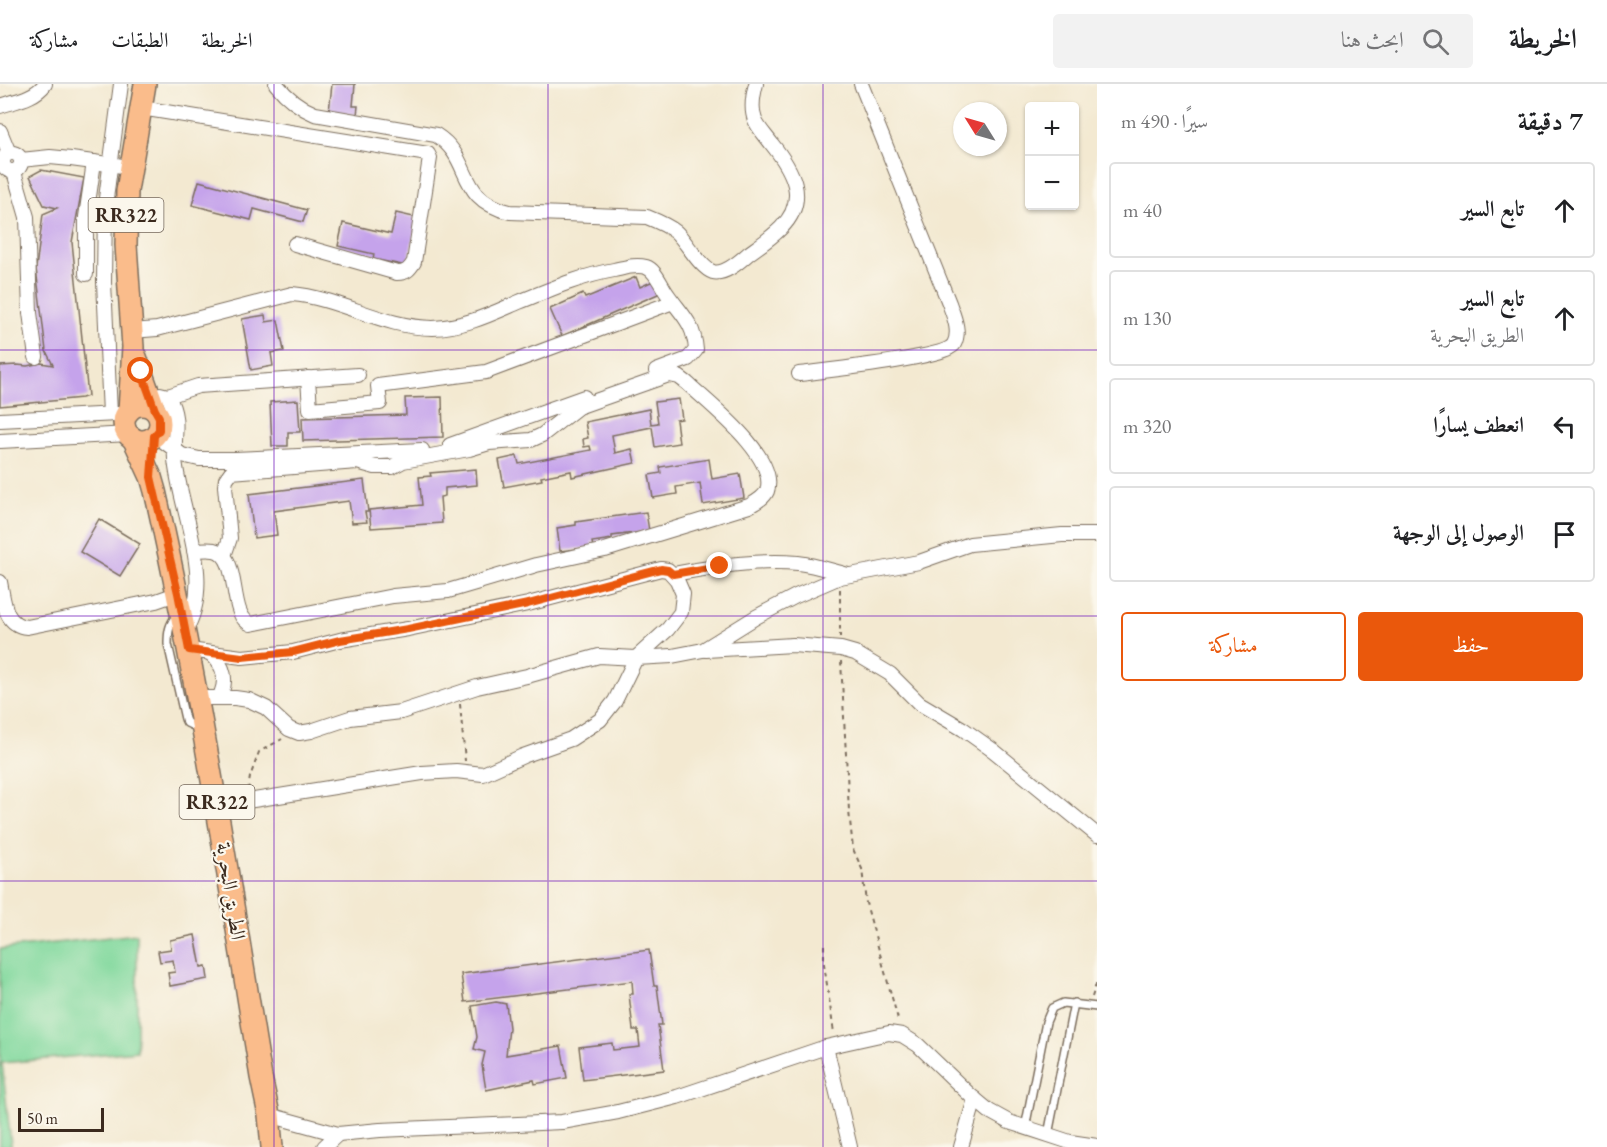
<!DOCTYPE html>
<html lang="ar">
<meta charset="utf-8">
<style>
:root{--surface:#fff;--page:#f2f2f2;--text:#202124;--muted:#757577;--line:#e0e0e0;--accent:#ea580c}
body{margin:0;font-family:"EB Garamond",Amiri,serif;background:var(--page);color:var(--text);direction:rtl}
.controls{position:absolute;right:18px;top:18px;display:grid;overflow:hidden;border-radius:6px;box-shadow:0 2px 4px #0004}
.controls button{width:54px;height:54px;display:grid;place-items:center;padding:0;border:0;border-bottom:2px solid var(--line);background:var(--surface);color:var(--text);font:30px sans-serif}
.compass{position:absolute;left:953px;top:18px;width:54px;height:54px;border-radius:50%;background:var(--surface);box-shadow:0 2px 4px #0004;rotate:307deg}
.scale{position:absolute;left:18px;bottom:15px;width:86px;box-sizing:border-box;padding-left:6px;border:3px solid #3b2a1e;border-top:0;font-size:16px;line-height:21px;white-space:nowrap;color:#3b2a1e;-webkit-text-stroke:4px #fbf7ec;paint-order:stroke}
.stop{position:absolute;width:18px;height:18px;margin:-14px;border:4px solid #ea580c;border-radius:50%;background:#fff}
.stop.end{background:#ea580c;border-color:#fff;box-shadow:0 2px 6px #0008}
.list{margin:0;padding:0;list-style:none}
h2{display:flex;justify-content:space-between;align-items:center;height:78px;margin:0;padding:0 24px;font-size:26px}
h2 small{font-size:20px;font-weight:400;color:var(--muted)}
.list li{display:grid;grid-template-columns:39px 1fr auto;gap:18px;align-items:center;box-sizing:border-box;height:96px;margin:0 12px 12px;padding:0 12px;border:2px solid var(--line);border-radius:6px}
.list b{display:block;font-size:22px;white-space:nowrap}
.list p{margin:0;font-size:20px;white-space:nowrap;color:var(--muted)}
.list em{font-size:20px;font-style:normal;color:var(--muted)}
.actions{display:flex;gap:12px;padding:18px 24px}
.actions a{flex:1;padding:14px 0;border:2px solid var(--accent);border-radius:6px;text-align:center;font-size:21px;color:var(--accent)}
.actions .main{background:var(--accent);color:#fff}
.icon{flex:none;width:33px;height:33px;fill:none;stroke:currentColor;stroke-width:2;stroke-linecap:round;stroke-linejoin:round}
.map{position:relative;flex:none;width:1097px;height:1063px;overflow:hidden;direction:ltr}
header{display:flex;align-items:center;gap:36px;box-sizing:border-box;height:84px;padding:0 30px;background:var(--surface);border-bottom:2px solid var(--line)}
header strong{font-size:28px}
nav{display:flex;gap:33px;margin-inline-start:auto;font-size:21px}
.search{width:420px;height:54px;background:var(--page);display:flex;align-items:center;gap:15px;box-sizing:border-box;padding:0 21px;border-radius:6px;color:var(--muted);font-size:22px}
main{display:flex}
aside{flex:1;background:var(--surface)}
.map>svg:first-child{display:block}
.green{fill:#80d89c;stroke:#5e815d;stroke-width:1.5}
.building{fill:#c5a3eb}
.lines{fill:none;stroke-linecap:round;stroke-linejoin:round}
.service-casing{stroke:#7b6d5d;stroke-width:10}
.minor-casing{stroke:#7b6d5d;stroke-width:16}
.primary-casing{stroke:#7b6d5d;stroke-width:24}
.path{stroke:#7b6d5d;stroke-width:2;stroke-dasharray:4.5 4.5;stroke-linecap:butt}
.service{stroke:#fff;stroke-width:7}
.minor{stroke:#fff;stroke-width:14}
.primary{stroke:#fabc8b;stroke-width:21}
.route{stroke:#ea580c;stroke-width:8}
.grid{fill:none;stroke:#7b2cbf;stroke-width:1.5;stroke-opacity:0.55}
.labels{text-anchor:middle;stroke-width:4.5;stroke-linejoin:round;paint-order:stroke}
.shield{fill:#fbf7ec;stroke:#75685c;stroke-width:1.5}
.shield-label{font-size:20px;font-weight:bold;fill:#3b2a1e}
.street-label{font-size:21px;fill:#3b2a1e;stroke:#fbf7ec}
</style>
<header>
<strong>الخريطة</strong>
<div class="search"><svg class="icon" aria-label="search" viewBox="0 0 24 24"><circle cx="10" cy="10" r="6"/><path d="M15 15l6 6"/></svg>ابحث هنا</div>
<nav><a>الخريطة</a><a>الطبقات</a><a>مشاركة</a></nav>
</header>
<main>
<aside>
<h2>7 دقيقة<small>سيرًا · 490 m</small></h2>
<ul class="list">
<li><svg class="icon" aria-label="ahead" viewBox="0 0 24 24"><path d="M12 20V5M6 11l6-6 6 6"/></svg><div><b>تابع السير</b></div><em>40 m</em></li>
<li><svg class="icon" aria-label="ahead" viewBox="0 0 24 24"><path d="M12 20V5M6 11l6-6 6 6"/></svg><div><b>تابع السير</b><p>الطريق البحرية</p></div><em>130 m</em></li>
<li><svg class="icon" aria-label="left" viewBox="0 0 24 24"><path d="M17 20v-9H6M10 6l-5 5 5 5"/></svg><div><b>انعطف يسارًا</b></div><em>320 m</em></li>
<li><svg class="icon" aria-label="arrive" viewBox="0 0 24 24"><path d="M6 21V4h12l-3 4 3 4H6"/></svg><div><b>الوصول إلى الوجهة</b></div></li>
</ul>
<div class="actions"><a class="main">حفظ</a><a>مشاركة</a></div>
</aside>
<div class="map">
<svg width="1097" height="1063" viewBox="0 0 1097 1063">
<rect width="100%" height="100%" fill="#fbf7ec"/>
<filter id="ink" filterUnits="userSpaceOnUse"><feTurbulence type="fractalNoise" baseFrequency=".0167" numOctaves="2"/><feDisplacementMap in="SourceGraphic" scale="12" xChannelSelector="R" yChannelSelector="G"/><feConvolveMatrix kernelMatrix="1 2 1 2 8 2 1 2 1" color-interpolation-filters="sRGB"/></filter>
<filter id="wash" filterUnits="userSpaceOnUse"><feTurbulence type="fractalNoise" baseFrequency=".008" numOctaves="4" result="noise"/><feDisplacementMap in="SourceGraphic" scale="24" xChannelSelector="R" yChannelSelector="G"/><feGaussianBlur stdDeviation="1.35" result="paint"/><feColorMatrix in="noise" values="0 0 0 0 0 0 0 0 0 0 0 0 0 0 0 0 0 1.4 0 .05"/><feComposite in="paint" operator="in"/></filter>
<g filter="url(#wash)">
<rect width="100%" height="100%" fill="#f3e9d1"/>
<path class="green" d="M137,850V967L2,979L11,1060V1063H0V865Z"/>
<g id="blocks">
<g class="building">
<path d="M332,0H355L353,22H358L357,31L329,28Z"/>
<path d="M41,86L84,94L72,158L88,312L82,314L0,322V282L17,281L27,282L41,279L53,281L46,267L36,184L43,130L57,124L44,121L30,92Z"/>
<path d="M199,97L307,126L303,138L254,125L251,136L192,121Z"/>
<path d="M396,129L418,134L407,182L373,175L374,170L338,162L343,139L391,150Z"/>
<path d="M636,193L640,203L653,197L658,210L562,252L550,225L583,210L585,214Z"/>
<path d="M265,231L266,238L278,236L284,267L271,269L273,282L251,286L242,235Z"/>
<path d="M442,313L443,353L303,357L302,334L406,331L405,314Z"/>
<path d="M679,315L682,335L676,336L679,359L655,363L652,343L612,351L615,369L632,365L635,379L572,393L571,387L541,393L542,396L504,403L499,376L517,372L519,380L591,366L590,362L584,363L583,355L588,354L585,338L649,325L651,340L658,339L655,318Z"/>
<path d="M298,316L300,348H288V362H272L270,318Z"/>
<path d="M709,375L712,395L740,390L744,414L703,421L700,399L676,403L677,410L653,414L649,391L661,389L660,383Z"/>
<path d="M476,385L477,401L445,404V412L440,413L442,439L371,444L369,426L422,421L419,393L431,392L430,389Z"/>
<path d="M364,396L368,428H365L367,438L352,439L349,417L274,427L277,451L254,454L249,410Z"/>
<path d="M646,428L649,447L612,452V455L592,458L593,463L560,467L557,444L576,441V438Z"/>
<path d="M99,435L140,460L120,492L80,468Z"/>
<path d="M195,851L201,883L206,882L208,895L170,902L168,889L175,888L173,876L160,878L158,867L171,865L170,856Z"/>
<path d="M649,866L654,902H657L662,941H658L664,986L583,996L579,963L612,959L613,966L640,963L638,946H633L629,910H633L632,897L465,918L461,890Z"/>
<path d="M496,918L506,920L509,944L506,971L561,962L567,994L535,1000L534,996L486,1006L482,981L485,968L474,965L477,953L472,922Z"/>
</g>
</g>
</g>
<g filter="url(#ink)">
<use href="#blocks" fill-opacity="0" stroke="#7b6d5d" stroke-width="1.5"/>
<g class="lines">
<g class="service-casing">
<g id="service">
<path d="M177,531C169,540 168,548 168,560L185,635L187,639L200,645"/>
<path d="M1025,1044L1046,938L1052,924L1063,919L1097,923"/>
<path d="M1048,1051L1074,919"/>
</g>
</g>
<g class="minor-casing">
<g id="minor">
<path d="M276,0C287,14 298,23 315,30L436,51C474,75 455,115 510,128L647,133C657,137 667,141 676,148C686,157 700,184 713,188C725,191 740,177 748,170C759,162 771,154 781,144C810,115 792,85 771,59C766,52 758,44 755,36C751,26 753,11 756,0"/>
<path d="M0,22C15,17 35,14 45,0"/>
<path d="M141,24L428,70L430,74L414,178C409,186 406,189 397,189L295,160"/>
<path d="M0,47L9,69"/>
<circle cx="12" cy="78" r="9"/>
<path d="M21,76L50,73L71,75L130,83"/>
<path d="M14,88L27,133L30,229L36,273"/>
<path d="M86,190V133L94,78"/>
<path d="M132,247L157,245L292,210C340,214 384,244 433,244C465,243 491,230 519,218C551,205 581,192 614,186C624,184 635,180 646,183C656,186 661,202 668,211C682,231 694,239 696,266L688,275L656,287"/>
<path d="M799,290C821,287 946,274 954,260C961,247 953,231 949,219L861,0"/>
<path d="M308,294L310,325L380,319L378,302L486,288L673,218"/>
<path d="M150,312L160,310L168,312C181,337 173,350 175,375C180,429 216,496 185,547"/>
<path d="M168,312L198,302L358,291"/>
<path d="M110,330L104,198L105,122L121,0"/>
<path d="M0,336L117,330"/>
<path d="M155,351L182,371L199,375H235L422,366"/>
<path d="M0,357L129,350"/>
<path d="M450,361L584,313"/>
<path d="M194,466C200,466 208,465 214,466C242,472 227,532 251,540L393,512L448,507L536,481L605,466L749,422C756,418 764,414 767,407C779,373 708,319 687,299L679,293L669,291L578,323L542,351L531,356L489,359L469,365L403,377L392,383H375L357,378L231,388L226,395L225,402L230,454L224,472"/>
<path d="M673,490C714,483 757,475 798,479C815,481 832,487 848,491"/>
<path d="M0,498C4,517 4,541 27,543L156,517L179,509"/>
<path d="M189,566L242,573L293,568L340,556L408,545L528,520L661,485L668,486L677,496L683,510L681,528L668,545L636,574L615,617L600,636L571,655L523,672L483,690L456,687L422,689L247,717L218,724"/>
<path d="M706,566L793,561L841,565L855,569L890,590L919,619L963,645L994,667L1097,751"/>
<path d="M211,570C225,582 228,597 219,614"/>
<path d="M199,614H235L249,616L266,624L289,645L299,649L311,647L350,634L401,628L477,603L527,592L599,572L636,574L672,572L703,566L756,533L796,512L840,493L919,478L970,460L1062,451H1097"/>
<path d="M826,963L850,1063"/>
<path d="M269,1031L338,1050L380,1046L562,1038L618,1028L677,1013L826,963L889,949L902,951L918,961L971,1012L989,1027L1009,1038L1070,1058L1097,1062"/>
<path d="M324,1063L338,1050"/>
<path d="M961,1063L975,1015"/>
</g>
</g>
<g class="primary-casing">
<g id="primary">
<path d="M136,273L155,326"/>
<circle cx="142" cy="339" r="18"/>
<path d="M129,327L133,263L126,161L127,107L145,0"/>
<path d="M133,354L151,393L155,407C199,601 229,797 261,993L269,1031L272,1063"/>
</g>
</g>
<g class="path">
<path d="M840,505V553"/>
<path d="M841,577L849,727L853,765L862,785L866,819L899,939"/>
<path d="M460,620L465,677"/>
<path d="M248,706L250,693L259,668L282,655"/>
<path d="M824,861V880L834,949"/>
<path d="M1092,913L1097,897"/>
</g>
<use href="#service" class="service"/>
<use href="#minor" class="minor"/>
<use href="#primary" class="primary"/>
</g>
</g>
<g class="lines" filter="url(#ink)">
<path class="route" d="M141,287L155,326L159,333V346L154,352L151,393L178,509L189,566L242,573L293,568L340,556L408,545L528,520L661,485L668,486L673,490L720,482"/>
</g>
<path class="grid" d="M274,0V1063M548,0V1063M823,0V1063M0,266H1097M0,532H1097M0,797H1097"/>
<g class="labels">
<g class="shield">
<rect x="88.5" y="114" width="75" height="34" rx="4.5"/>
<rect x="179.5" y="701" width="75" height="34" rx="4.5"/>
</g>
<g class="shield-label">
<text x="126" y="138">RR322</text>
<text x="217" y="725">RR322</text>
</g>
<g class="street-label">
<text transform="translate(231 807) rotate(81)" y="7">الطريق البحرية</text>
</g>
</g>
</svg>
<div class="controls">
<button>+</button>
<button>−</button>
</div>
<svg class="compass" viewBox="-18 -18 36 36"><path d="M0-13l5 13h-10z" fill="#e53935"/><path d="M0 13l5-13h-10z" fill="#757577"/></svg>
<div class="scale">50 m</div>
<div class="stop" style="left:141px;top:287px"></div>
<div class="stop end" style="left:720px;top:482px"></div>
</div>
</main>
